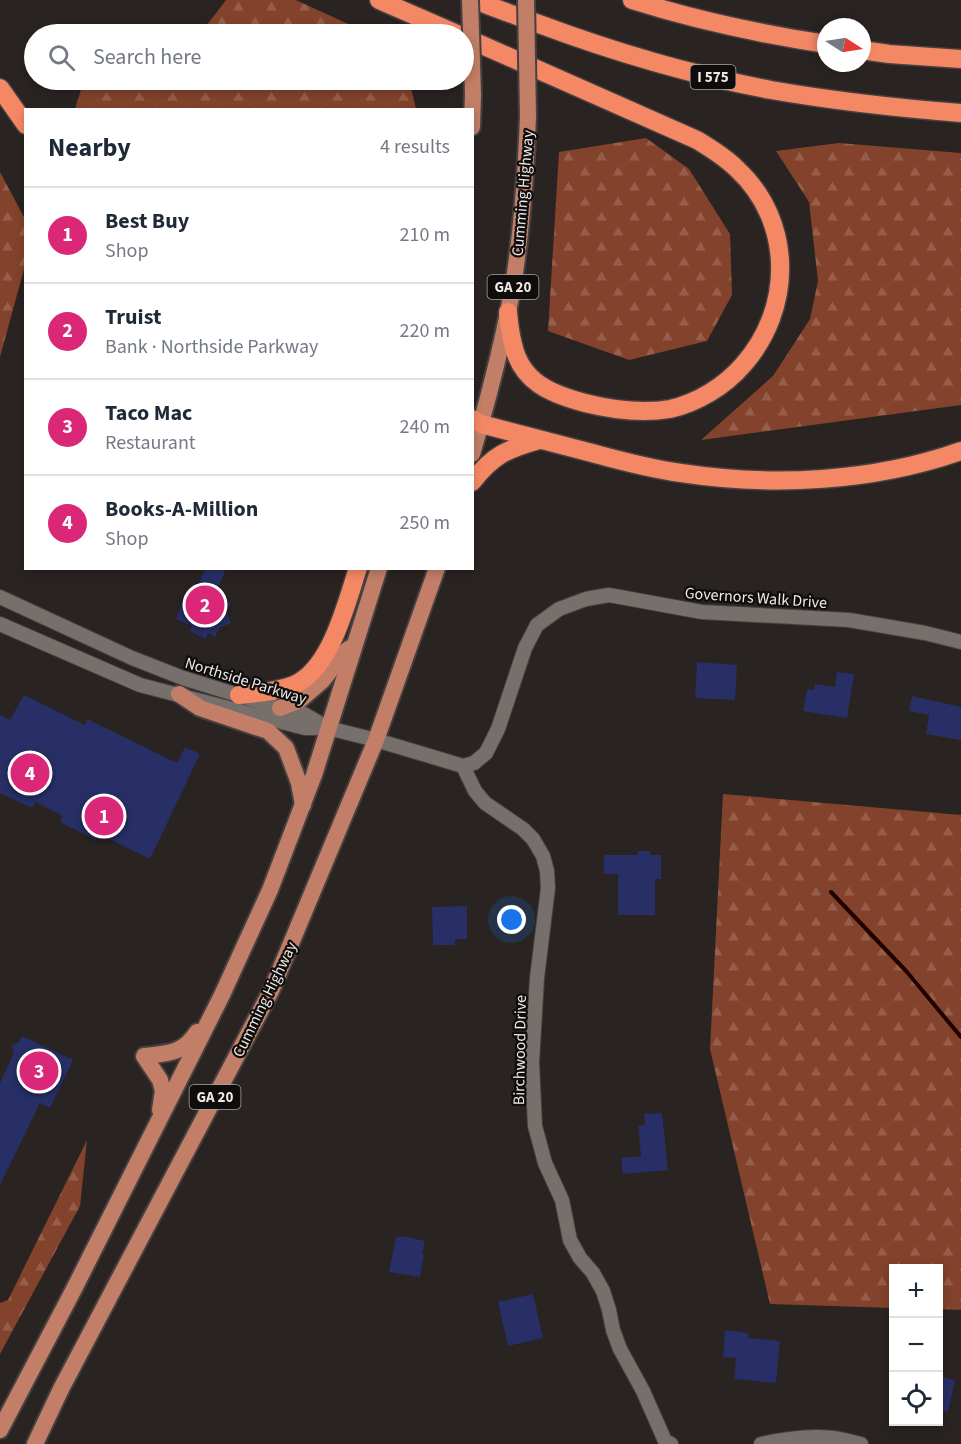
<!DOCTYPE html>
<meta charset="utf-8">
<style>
:root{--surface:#fff;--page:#f6f6f7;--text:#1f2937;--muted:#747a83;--line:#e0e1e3;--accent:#db2777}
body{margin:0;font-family:"Source Sans 3",sans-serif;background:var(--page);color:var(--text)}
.controls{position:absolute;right:18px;bottom:18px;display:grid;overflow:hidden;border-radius:0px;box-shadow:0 3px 9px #0003}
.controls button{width:54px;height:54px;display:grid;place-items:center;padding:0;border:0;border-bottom:2px solid var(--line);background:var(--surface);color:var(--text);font:30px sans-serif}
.compass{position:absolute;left:817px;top:18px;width:54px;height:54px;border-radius:50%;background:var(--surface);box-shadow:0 3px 9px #0003;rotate:102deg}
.you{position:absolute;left:512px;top:920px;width:21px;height:21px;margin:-15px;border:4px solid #fff;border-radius:50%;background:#1a73e8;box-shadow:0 0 0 9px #1a73e833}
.badge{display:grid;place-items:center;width:39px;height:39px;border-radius:50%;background:var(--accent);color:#fff;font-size:20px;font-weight:700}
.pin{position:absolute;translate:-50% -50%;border:3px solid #fff;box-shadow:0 2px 6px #0006}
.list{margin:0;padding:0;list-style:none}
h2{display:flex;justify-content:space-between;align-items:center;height:78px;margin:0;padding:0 24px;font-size:26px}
h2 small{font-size:20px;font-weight:400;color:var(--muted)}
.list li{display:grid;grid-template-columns:39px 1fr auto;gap:18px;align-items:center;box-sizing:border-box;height:96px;padding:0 24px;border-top:2px solid var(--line)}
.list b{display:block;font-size:22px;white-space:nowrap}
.list p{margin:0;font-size:20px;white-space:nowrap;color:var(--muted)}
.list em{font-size:20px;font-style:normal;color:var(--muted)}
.icon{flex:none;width:33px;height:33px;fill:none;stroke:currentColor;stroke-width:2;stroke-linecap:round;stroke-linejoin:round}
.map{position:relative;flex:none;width:961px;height:1444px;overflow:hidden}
.search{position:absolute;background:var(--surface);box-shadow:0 3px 9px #0003;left:24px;top:24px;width:450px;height:66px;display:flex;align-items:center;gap:15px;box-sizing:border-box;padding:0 21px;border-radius:33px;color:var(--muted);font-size:22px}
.panel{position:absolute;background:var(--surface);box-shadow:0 3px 9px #0003;left:24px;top:108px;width:450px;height:462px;border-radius:0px}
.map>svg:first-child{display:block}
.forest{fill:url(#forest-firs)}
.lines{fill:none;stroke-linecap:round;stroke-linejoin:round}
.stream{stroke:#1f0200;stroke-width:4}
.building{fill:#272f66}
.minor-casing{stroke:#464140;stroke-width:16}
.primary-casing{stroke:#464140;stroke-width:20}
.motorway-casing{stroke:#464140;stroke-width:21}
.minor{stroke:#766f6c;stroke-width:14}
.primary{stroke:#c27e67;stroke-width:16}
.motorway{stroke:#f58864;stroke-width:18}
.primary-bridge-casing{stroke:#464140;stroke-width:20;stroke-linecap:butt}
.primary-bridge{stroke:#c27e67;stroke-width:16}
.labels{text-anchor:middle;stroke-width:4.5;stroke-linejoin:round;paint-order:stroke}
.shield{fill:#0f0d0c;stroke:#aaa7a5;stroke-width:1.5}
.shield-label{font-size:15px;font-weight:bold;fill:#ede9e7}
.street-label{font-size:16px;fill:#ede9e7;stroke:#0f0d0c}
</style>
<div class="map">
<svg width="961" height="1444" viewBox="0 0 961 1444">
<defs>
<pattern id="forest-firs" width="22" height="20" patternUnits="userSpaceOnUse" patternTransform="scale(1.5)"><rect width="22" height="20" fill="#83422b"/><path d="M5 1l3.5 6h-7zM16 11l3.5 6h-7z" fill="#955d4a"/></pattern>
</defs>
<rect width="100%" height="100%" fill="#292321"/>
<g class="forest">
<path d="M226,0H296L370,34H200Z"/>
<path d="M88,80H409L416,109H75L83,83Z"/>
<path d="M646,138L689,169L730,234L732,295L707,341L629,360L548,331L559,152Z"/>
<path d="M839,143L961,153V405L701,440L773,376L810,319L818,281L809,202L776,151Z"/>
<path d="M0,172L25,219L26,262L0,357Z"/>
<path d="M723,794L961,815V1310L939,1309L938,1268H894L893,1308L770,1304L710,1049Z"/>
<path d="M87,1140L80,1206L0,1354V1303L8,1300Z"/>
</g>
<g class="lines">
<path class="stream" d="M831,892L907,972L961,1037"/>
</g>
<g class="building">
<path d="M206,568H219L225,572L215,595L231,602L226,611L231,623L219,628L215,637L208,633L206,639L190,631L192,626L176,619L185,595L187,596L192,584L197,587Z"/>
<path d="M697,662L737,665L735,700L695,698Z"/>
<path d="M837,672L854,674L847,718L803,711L807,689L814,690L815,684L835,687Z"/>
<path d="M24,695L85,725L87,719L177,763L185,747L200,754L150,859L99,834L96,840L60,822L63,816L35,802L32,808L0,793V715L10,720Z"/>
<path d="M912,696L961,707V740L926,734L929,715L909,711Z"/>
<path d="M638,851H650V855H661V879H655V915H618V874H604V855H638Z"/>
<path d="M467,906V939H455V945H433L432,907Z"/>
<path d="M22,1036L73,1060L50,1108L40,1103L0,1185V1083L14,1053L11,1046L19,1042Z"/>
<path d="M662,1113L668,1170L623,1174L621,1158L641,1156L638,1126L645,1125L644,1114Z"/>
<path d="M401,1236L425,1241L422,1254H424L420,1277L389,1272L396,1237H401Z"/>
<path d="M533,1294L543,1338L508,1346L498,1302Z"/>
<path d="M725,1330L748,1333V1338L780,1341L776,1383L734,1379L736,1358L723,1357Z"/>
<path d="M939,1376L955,1380L948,1412L939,1410Z"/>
</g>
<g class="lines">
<g class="minor-casing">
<g id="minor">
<path d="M0,597L132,658L183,678L273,706L304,714L328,728L376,740L463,766L474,763L486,753L498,729L525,648L537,625L559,609L586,599L609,595L702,612L849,620L925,633L961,642"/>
<path d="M0,624L140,685L305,728H327"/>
<path d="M463,766L475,791L485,803L523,829L533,839L543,856L547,871L548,888L537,978L532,1063L535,1126L545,1163L562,1200L570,1240L580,1258L593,1273L603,1291L609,1310L613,1330L620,1349L643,1391L665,1441L671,1444"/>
<path d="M761,1444C784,1439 809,1435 833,1438C842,1439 852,1442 861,1444"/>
</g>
</g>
<g class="primary-casing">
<g id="primary">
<path d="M472,127L473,94"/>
<path d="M472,454C489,397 504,339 514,280C522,226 526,170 528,116"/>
<path d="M179,694L200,708L268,731L286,748L299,783L303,805"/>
<path d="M280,708L300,700L322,681L346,651L350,648"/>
<path d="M160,1110L163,1091L160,1080L144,1056C168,1053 183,1054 197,1032"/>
<path d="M0,1430L74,1289L222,995L270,890L314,775L379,568"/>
<path d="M35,1444L61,1389L272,989L376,740L437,568"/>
</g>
</g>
<g class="motorway-casing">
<g id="motorway">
<path d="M379,0L457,34"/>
<path d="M475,0C496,9 518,16 539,24C614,52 692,75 771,90C834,101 897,108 961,113"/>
<path d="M632,0C695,20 761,34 826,44"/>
<path d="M464,37L697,140C712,149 725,157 737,169C794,222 793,309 743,365C725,386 697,403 670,409C641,414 613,410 585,403C551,394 521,382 513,344C510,333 509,323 508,312"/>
<path d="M862,50L889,54L961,59"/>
<path d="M0,88L26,125"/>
<path d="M472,419L481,424C518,434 555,443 592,453C621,461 651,469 681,473C773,487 873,482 961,451"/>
<path d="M472,482C493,455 507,449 539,440"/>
<path d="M239,695C257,693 276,692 294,685C331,669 346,604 358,568"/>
</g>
</g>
<use href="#minor" class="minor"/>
<use href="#primary" class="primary"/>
<use href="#motorway" class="motorway"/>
<g class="primary-bridge-casing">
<g id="primary-bridge">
<path d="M470,0L473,94"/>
<path d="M526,0L528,116"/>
</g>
</g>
<use href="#primary-bridge" class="primary-bridge"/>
</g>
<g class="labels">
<g class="shield">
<rect x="690.5" y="65" width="45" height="24" rx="4.5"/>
<rect x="487.5" y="275" width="51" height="24" rx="4.5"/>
<rect x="189.5" y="1085" width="51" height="24" rx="4.5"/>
</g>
<g class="shield-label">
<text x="713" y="82">I 575</text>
<text x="513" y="292">GA 20</text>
<text x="215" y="1102">GA 20</text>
</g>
<g class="street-label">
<text transform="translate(522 193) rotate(-85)" y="6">Cumming Highway</text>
<text transform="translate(756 597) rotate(4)" y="6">Governors Walk Drive</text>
<text transform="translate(246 680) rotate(17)" y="6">Northside Parkway</text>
<text transform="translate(264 999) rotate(-64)" y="6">Cumming Highway</text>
<text transform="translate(519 1050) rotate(-89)" y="6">Birchwood Drive</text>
</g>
</g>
</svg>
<div class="controls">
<button>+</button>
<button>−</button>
<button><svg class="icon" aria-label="locate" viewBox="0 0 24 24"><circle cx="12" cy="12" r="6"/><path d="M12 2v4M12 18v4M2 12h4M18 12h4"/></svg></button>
</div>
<svg class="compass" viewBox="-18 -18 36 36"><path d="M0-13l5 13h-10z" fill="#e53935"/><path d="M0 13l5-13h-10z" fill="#747a83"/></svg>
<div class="you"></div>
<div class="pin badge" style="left:104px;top:816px">1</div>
<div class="pin badge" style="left:205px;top:605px">2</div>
<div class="pin badge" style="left:39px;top:1071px">3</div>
<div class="pin badge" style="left:30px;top:773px">4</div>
<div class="search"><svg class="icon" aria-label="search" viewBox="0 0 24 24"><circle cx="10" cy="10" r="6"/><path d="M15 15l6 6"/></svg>Search here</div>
<section class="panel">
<h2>Nearby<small>4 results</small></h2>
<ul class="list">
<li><span class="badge">1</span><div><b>Best Buy</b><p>Shop</p></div><em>210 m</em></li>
<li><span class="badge">2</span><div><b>Truist</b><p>Bank · Northside Parkway</p></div><em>220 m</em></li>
<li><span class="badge">3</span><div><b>Taco Mac</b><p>Restaurant</p></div><em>240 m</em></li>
<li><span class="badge">4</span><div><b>Books-A-Million</b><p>Shop</p></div><em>250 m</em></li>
</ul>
</section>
</div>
